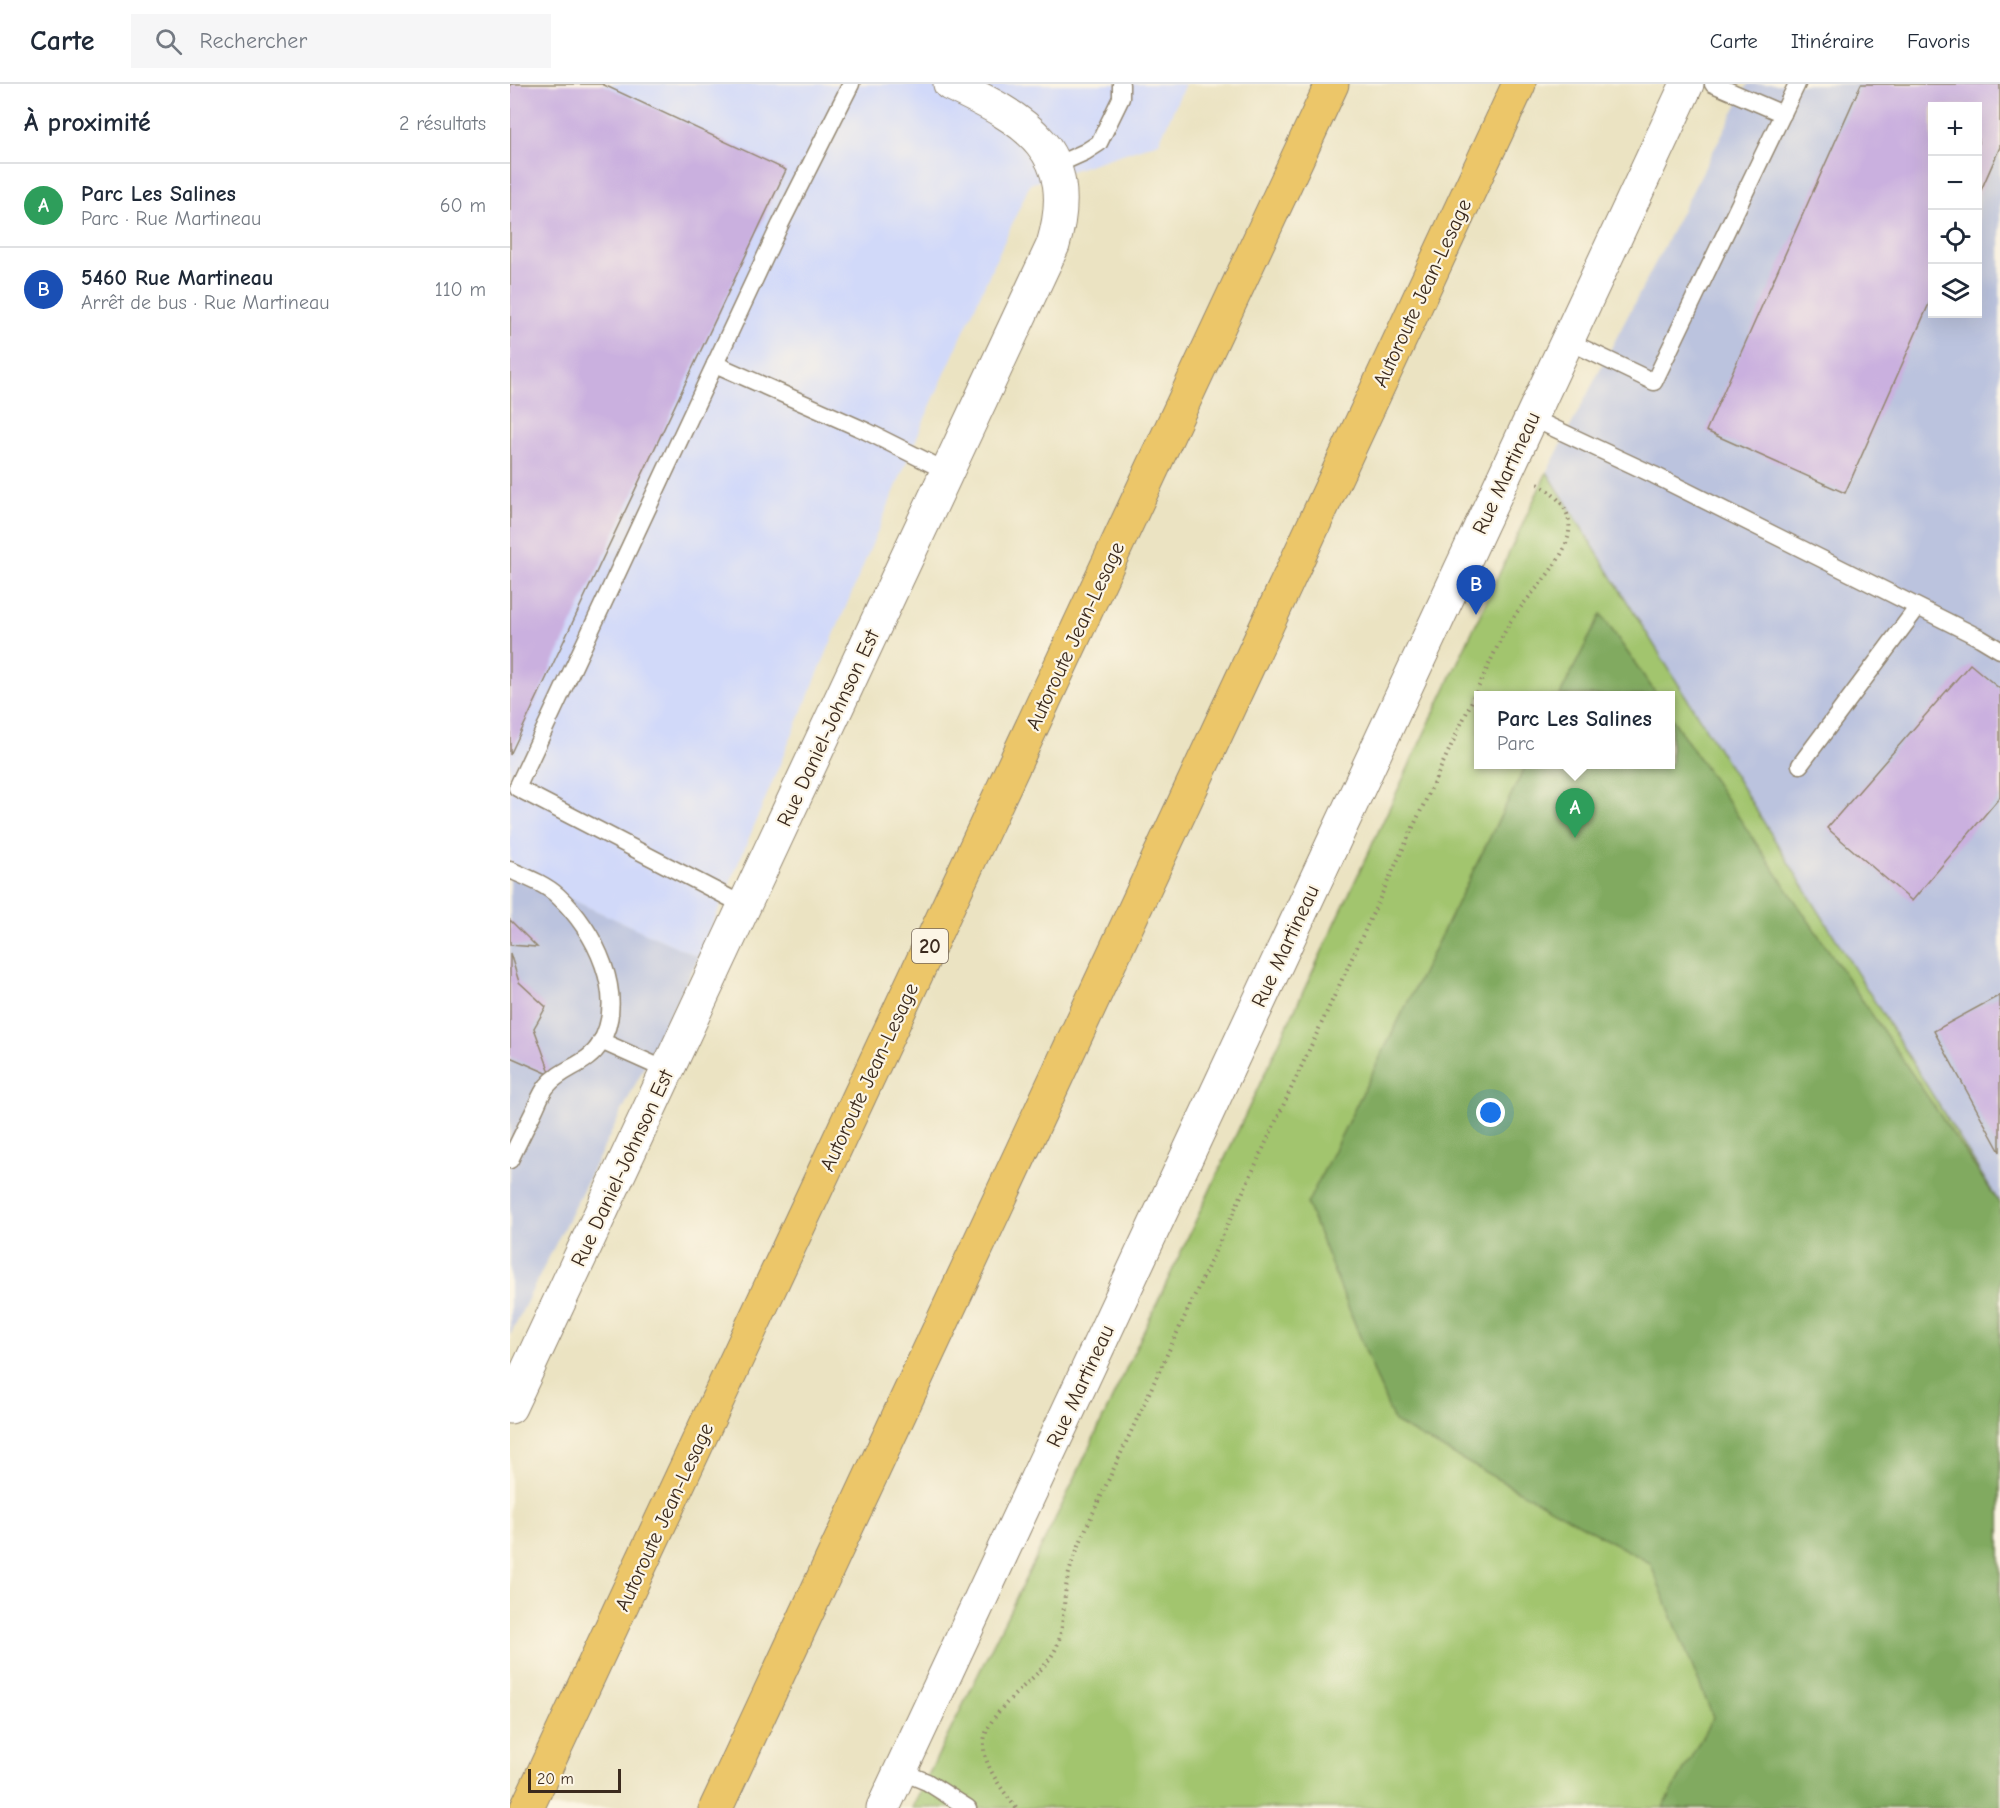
<!DOCTYPE html>
<html lang="fr">
<meta charset="utf-8">
<style>
:root{--surface:#fff;--page:#f6f6f7;--text:#1f2937;--muted:#747a83;--line:#e0e1e3;--accent:#d1495b}
body{margin:0;font-family:"Comic Neue",sans-serif;background:var(--page);color:var(--text)}
.controls{position:absolute;right:18px;top:18px;display:grid;overflow:hidden;border-radius:0px;box-shadow:0 6px 24px #0002}
.controls button{width:54px;height:54px;display:grid;place-items:center;padding:0;border:0;border-bottom:2px solid var(--line);background:var(--surface);color:var(--text);font:30px sans-serif}
.scale{position:absolute;left:18px;bottom:15px;width:93px;box-sizing:border-box;padding-left:6px;border:3px solid #3b2a1e;border-top:0;font-size:16px;line-height:21px;white-space:nowrap;color:#3b2a1e;-webkit-text-stroke:4px #fcf5e5;paint-order:stroke}
.you{position:absolute;left:981px;top:1029px;width:21px;height:21px;margin:-15px;border:4px solid #fff;border-radius:50%;background:#1a73e8;box-shadow:0 0 0 9px #1a73e833}
.badge{display:grid;place-items:center;width:39px;height:39px;border-radius:50%;background:var(--accent);color:#fff;font-size:20px;font-weight:700}
.pin{position:absolute;translate:-50% -50px;filter:drop-shadow(0 2px 3px #0008)}
.pin::after{content:'';position:absolute;top:32px;width:21px;height:18px;background:inherit;clip-path:polygon(0 0,100% 0,50% 100%)}
.popup{position:absolute;left:964px;top:607px;width:201px;height:78px;box-sizing:border-box;display:grid;place-content:center;border-radius:0px;background:var(--surface);filter:drop-shadow(0 2px 4px #0005);font-size:20px;white-space:nowrap;color:var(--muted)}
.popup b{font-size:22px;color:var(--text)}
.popup::after{content:'';position:absolute;left:50%;top:100%;margin-left:-12px;border:12px solid transparent;border-top-color:var(--surface)}
.list{margin:0;padding:0;list-style:none}
h2{display:flex;justify-content:space-between;align-items:center;height:78px;margin:0;padding:0 24px;font-size:26px}
h2 small{font-size:20px;font-weight:400;color:var(--muted)}
.list li{display:grid;grid-template-columns:39px 1fr auto;gap:18px;align-items:center;box-sizing:border-box;height:84px;padding:0 24px;border-top:2px solid var(--line)}
.list b{display:block;font-size:22px;white-space:nowrap}
.list p{margin:0;font-size:20px;white-space:nowrap;color:var(--muted)}
.list em{font-size:20px;font-style:normal;color:var(--muted)}
.icon{flex:none;width:33px;height:33px;fill:none;stroke:currentColor;stroke-width:2;stroke-linecap:round;stroke-linejoin:round}
.map{position:relative;flex:none;width:1490px;height:1724px;overflow:hidden}
header{display:flex;align-items:center;gap:36px;box-sizing:border-box;height:84px;padding:0 30px;background:var(--surface);border-bottom:2px solid var(--line)}
header strong{font-size:28px}
nav{display:flex;gap:33px;margin-inline-start:auto;font-size:21px}
.search{width:420px;height:54px;background:var(--page);display:flex;align-items:center;gap:15px;box-sizing:border-box;padding:0 21px;border-radius:0px;color:var(--muted);font-size:22px}
main{display:flex}
aside{flex:1;background:var(--surface)}
.map>svg:first-child{display:block}
.built{fill:#d1d9f9}
.industrial{fill:#bbc3de;fill-rule:evenodd}
.green{fill:#a2c56e;stroke:#6e7846;stroke-width:1.5;fill-rule:evenodd}
.forest{fill:#81aa61;stroke:#5e6a40;stroke-width:1.5}
.building{fill:#cab0df}
.lines{fill:none;stroke-linecap:round;stroke-linejoin:round}
.service-casing{stroke:#938670;stroke-width:19}
.tertiary-casing{stroke:#938670;stroke-width:35}
.motorway-casing{stroke:#938670;stroke-width:35}
.path{stroke:#938670;stroke-width:4;stroke-dasharray:1.5 4.5;stroke-linecap:butt}
.service{stroke:#fff;stroke-width:16}
.tertiary{stroke:#fff;stroke-width:33}
.motorway{stroke:#ecc669;stroke-width:33}
.labels{text-anchor:middle;stroke-width:4.5;stroke-linejoin:round;paint-order:stroke}
.shield{fill:#fcf5e5;stroke:#75675a;stroke-width:1.5}
.shield-label{font-size:20px;font-weight:bold;fill:#3b2a1e}
.street-label{font-size:21px;fill:#3b2a1e;stroke:#fcf5e5}
</style>
<header>
<strong>Carte</strong>
<div class="search"><svg class="icon" aria-label="search" viewBox="0 0 24 24"><circle cx="10" cy="10" r="6"/><path d="M15 15l6 6"/></svg>Rechercher</div>
<nav><a>Carte</a><a>Itinéraire</a><a>Favoris</a></nav>
</header>
<main>
<aside>
<h2>À proximité<small>2 résultats</small></h2>
<ul class="list">
<li><span class="badge" style="background:#2e9e5b">A</span><div><b>Parc Les Salines</b><p>Parc · Rue Martineau</p></div><em>60 m</em></li>
<li><span class="badge" style="background:#1a4fb4">B</span><div><b>5460 Rue Martineau</b><p>Arrêt de bus · Rue Martineau</p></div><em>110 m</em></li>
</ul>
</aside>
<div class="map">
<svg width="1490" height="1724" viewBox="0 0 1490 1724">
<rect width="100%" height="100%" fill="#fcf5e5"/>
<filter id="ink" filterUnits="userSpaceOnUse"><feTurbulence type="fractalNoise" baseFrequency=".0167" numOctaves="2"/><feDisplacementMap in="SourceGraphic" scale="12" xChannelSelector="R" yChannelSelector="G"/><feConvolveMatrix kernelMatrix="1 2 1 2 8 2 1 2 1" color-interpolation-filters="sRGB"/></filter>
<filter id="wash" filterUnits="userSpaceOnUse"><feTurbulence type="fractalNoise" baseFrequency=".008" numOctaves="4" result="noise"/><feDisplacementMap in="SourceGraphic" scale="24" xChannelSelector="R" yChannelSelector="G"/><feGaussianBlur stdDeviation="1.35" result="paint"/><feColorMatrix in="noise" values="0 0 0 0 0 0 0 0 0 0 0 0 0 0 0 0 0 1.4 0 .05"/><feComposite in="paint" operator="in"/></filter>
<g filter="url(#wash)">
<rect width="100%" height="100%" fill="#ebe3c2"/>
<path class="built" d="M0,0H675L649,58L520,100L415,334L189,873L0,788Z"/>
<g class="industrial">
<path d="M1238,0H1490V1120L1037,388ZM1422,22H1468V230H1422Z"/>
<path d="M0,788L189,873L0,1251Z"/>
</g>
<path class="green" d="M1037,388L1490,1120V1724H402L555,1415ZM969,612H1161V680H969Z"/>
<g class="forest">
<path d="M1091,530L1147,611H1050Z"/>
<path d="M1161,633L1490,1120V1724H1153L1203,1633L1140,1479L884,1338L797,1120L1016,681L1161,680Z"/>
</g>
<g id="blocks">
<g class="building">
<path d="M0,0H92L276,86L0,671Z"/>
<path d="M1351,0H1490V63L1468,113V22H1422V213L1335,409L1196,347Z"/>
<path d="M1460,580L1490,605V713L1402,817L1317,744Z"/>
<path d="M0,836L27,863L0,861Z"/>
<path d="M0,869L9,898L36,923L24,944L41,991L0,973Z"/>
<path d="M1490,911V1068L1424,947Z"/>
</g>
</g>
</g>
<g filter="url(#ink)">
<use href="#blocks" fill-opacity="0" stroke="#938670" stroke-width="1.5"/>
<g class="lines">
<g class="service-casing">
<g id="service">
<path d="M1203,0L1273,30"/>
<path d="M544,82L575,68L589,59L611,14V0"/>
<path d="M1058,257L1144,298L1287,0"/>
<path d="M205,280L356,347L436,387"/>
<path d="M1022,334L1144,391L1470,554L1490,566"/>
<path d="M1290,681L1407,524"/>
<path d="M0,786C16,793 35,800 48,812C85,846 118,912 90,960C78,981 51,984 37,1002C31,1009 28,1019 24,1027C16,1043 8,1059 0,1076"/>
<path d="M235,822L7,704L270,141L341,0"/>
<path d="M91,957L158,987"/>
<path d="M390,1687L417,1698L458,1724"/>
</g>
</g>
<g class="tertiary-casing">
<g id="tertiary">
<path d="M0,1323L543,161C571,66 516,36 440,0"/>
<path d="M373,1724L1177,0"/>
</g>
</g>
<g class="motorway-casing">
<g id="motorway">
<path d="M17,1724L822,0"/>
<path d="M206,1724L1009,0"/>
</g>
</g>
<path class="path" d="M506,1724C459,1663 464,1648 518,1598C529,1588 541,1576 547,1562C554,1544 553,1522 556,1503C559,1482 569,1462 577,1442L989,559C995,547 1002,534 1011,523C1042,484 1094,437 1026,399"/>
<use href="#service" class="service"/>
<use href="#tertiary" class="tertiary"/>
<use href="#motorway" class="motorway"/>
</g>
</g>
<g class="labels">
<rect class="shield" x="402" y="845" width="36" height="34" rx="4.5"/>
<g class="shield-label">
<text x="420" y="869">20</text>
</g>
<g class="street-label">
<text transform="translate(912 209) rotate(-65)" y="7">Autoroute Jean-Lesage</text>
<text transform="translate(996 389) rotate(-65)" y="7">Rue Martineau</text>
<text transform="translate(565 552) rotate(-65)" y="7">Autoroute Jean-Lesage</text>
<text transform="translate(318 644) rotate(-65)" y="7">Rue Daniel-Johnson Est</text>
<text transform="translate(775 862) rotate(-65)" y="7">Rue Martineau</text>
<text transform="translate(359 993) rotate(-65)" y="7">Autoroute Jean-Lesage</text>
<text transform="translate(112 1084) rotate(-65)" y="7">Rue Daniel-Johnson Est</text>
<text transform="translate(570 1302) rotate(-65)" y="7">Rue Martineau</text>
<text transform="translate(154 1433) rotate(-65)" y="7">Autoroute Jean-Lesage</text>
</g>
</g>
</svg>
<div class="controls">
<button>+</button>
<button>−</button>
<button><svg class="icon" aria-label="locate" viewBox="0 0 24 24"><circle cx="12" cy="12" r="6"/><path d="M12 2v4M12 18v4M2 12h4M18 12h4"/></svg></button>
<button><svg class="icon" aria-label="layers" viewBox="0 0 24 24"><path d="M12 4l9 5-9 5-9-5zM3 14l9 5 9-5"/></svg></button>
</div>
<div class="scale">20 m</div>
<div class="you"></div>
<div class="pin badge" style="left:1065px;top:754px;background:#2e9e5b">A</div>
<div class="popup"><b>Parc Les Salines</b>Parc</div>
<div class="pin badge" style="left:966px;top:531px;background:#1a4fb4">B</div>
</div>
</main>
